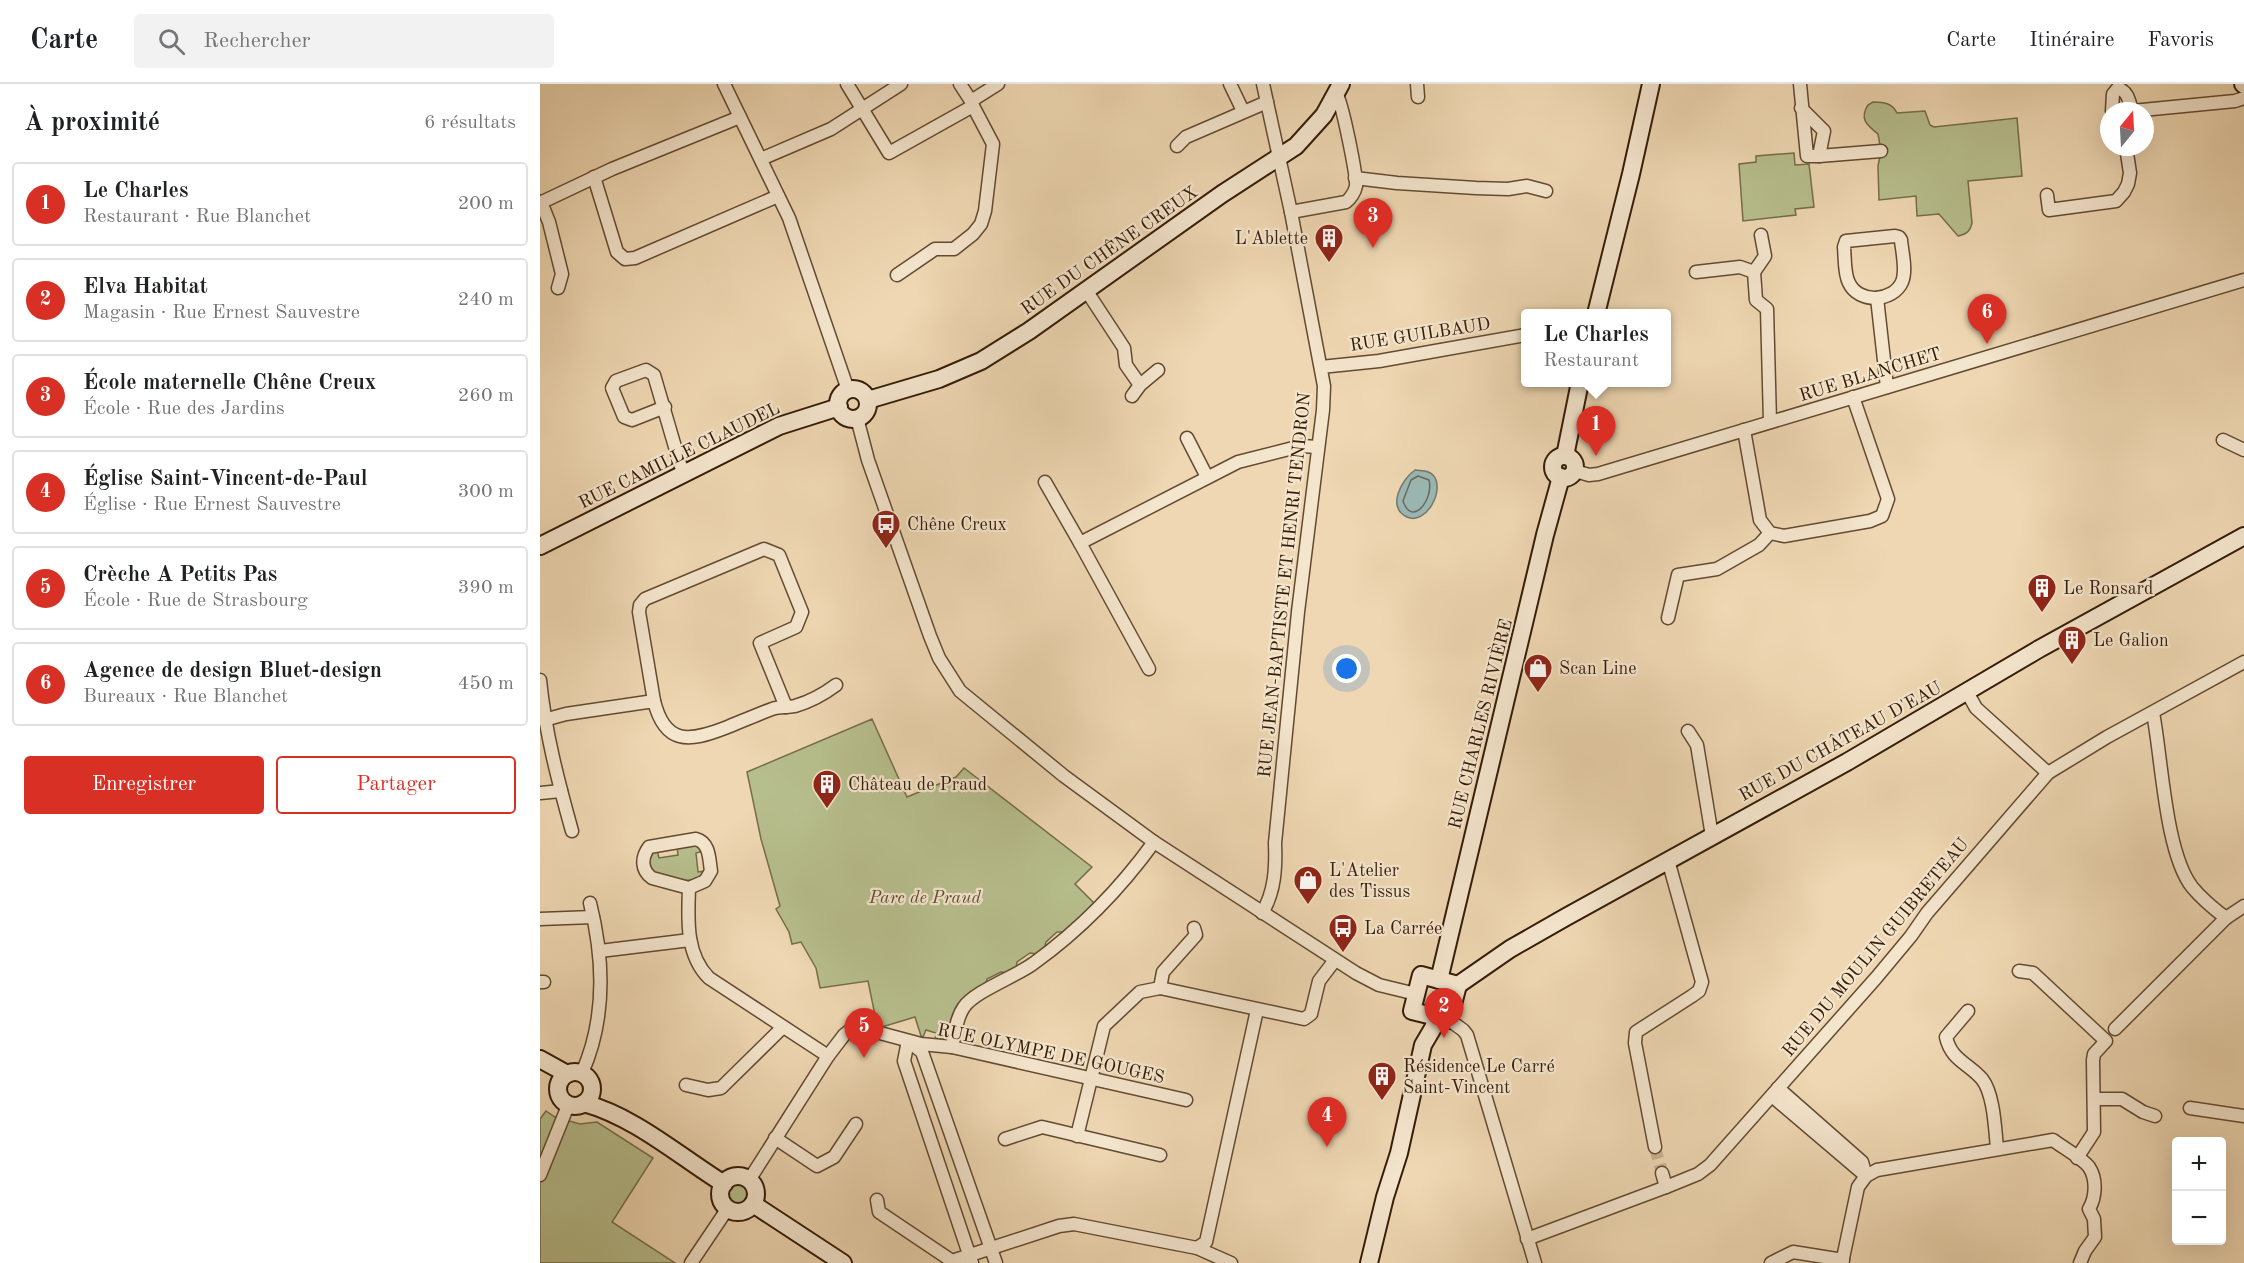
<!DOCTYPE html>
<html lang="fr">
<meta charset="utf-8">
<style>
:root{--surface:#fff;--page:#f2f2f2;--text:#202124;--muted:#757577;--line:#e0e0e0;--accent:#d93025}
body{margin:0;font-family:"Old Standard TT",serif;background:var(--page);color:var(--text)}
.controls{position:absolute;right:18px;bottom:18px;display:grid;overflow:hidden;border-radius:6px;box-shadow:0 6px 24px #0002}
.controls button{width:54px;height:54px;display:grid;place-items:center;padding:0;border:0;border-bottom:2px solid var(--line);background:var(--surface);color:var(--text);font:30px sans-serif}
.compass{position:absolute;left:1560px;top:18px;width:54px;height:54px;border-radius:50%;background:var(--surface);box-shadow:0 6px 24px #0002;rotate:18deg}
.you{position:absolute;left:807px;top:585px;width:21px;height:21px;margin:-15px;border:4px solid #fff;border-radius:50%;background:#1a73e8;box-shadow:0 0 0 9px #1a73e833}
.badge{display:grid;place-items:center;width:39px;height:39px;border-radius:50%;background:var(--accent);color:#fff;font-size:20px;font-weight:700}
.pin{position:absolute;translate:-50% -50px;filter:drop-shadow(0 2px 3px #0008)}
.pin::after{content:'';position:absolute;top:32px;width:21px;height:18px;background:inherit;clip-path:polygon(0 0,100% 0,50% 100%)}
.popup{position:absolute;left:981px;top:225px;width:150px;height:78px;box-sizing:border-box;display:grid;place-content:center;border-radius:6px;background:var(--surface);filter:drop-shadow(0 2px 4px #0005);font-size:20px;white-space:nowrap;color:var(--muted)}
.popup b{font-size:22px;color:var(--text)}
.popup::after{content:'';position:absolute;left:50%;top:100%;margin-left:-12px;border:12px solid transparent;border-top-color:var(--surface)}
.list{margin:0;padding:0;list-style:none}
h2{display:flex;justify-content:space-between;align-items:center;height:78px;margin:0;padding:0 24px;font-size:26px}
h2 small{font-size:20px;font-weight:400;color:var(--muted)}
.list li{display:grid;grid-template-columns:39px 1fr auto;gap:18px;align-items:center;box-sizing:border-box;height:84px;margin:0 12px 12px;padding:0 12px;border:2px solid var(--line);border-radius:6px}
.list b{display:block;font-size:22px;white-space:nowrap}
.list p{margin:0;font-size:20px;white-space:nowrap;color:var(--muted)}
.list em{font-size:20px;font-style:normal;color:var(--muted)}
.actions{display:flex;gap:12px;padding:18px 24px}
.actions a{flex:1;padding:14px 0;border:2px solid var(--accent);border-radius:6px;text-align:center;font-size:21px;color:var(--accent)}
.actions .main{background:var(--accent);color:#fff}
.icon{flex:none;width:33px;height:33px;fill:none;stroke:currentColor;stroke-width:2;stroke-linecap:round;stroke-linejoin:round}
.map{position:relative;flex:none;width:1704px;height:1179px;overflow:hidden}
header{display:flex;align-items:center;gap:36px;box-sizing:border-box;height:84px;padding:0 30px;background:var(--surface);border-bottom:2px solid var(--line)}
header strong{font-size:28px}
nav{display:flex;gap:33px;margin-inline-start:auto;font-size:21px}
.search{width:420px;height:54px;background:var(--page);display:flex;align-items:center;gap:15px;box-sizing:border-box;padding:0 21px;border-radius:6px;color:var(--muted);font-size:22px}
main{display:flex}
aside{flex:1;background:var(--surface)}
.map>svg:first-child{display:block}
.green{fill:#b7be8d;stroke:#766d4a;stroke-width:1.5}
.water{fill:#9bb8b4;stroke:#727a6f;stroke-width:1.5}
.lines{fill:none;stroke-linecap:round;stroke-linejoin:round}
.shore{stroke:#686a5e;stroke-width:1.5}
.street-tunnel{stroke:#c9b290;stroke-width:12;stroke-dasharray:12 6;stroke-linecap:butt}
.street-casing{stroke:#624b32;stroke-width:15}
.secondary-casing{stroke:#341c08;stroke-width:20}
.street{stroke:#f4e5cd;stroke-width:12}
.secondary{stroke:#f4e5cd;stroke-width:16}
.labels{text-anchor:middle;stroke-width:4.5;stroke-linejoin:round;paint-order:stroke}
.poi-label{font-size:18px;fill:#341c08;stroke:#f4e5cd;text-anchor:start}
.street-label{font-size:18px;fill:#341c08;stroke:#f4e5cd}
.park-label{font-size:18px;font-style:italic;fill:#5b4d30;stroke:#f4e5cd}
</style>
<header>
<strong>Carte</strong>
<div class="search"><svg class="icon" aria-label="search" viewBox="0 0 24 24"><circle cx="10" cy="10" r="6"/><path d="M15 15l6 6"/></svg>Rechercher</div>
<nav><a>Carte</a><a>Itinéraire</a><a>Favoris</a></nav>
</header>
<main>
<aside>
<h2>À proximité<small>6 résultats</small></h2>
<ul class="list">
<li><span class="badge">1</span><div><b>Le Charles</b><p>Restaurant · Rue Blanchet</p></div><em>200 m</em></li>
<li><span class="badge">2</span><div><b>Elva Habitat</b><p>Magasin · Rue Ernest Sauvestre</p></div><em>240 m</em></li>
<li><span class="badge">3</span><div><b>École maternelle Chêne Creux</b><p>École · Rue des Jardins</p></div><em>260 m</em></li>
<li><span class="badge">4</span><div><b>Église Saint-Vincent-de-Paul</b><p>Église · Rue Ernest Sauvestre</p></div><em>300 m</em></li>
<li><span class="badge">5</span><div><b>Crèche A Petits Pas</b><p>École · Rue de Strasbourg</p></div><em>390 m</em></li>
<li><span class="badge">6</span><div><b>Agence de design Bluet-design</b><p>Bureaux · Rue Blanchet</p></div><em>450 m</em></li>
</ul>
<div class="actions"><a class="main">Enregistrer</a><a>Partager</a></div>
</aside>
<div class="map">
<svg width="1704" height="1179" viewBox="0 0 1704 1179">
<rect width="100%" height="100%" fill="#eed7b2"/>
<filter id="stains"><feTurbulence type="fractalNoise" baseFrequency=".00333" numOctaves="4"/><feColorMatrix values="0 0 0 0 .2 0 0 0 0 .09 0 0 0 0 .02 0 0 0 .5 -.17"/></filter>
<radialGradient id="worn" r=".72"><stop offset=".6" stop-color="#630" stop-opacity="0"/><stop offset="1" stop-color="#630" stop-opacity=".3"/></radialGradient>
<g class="green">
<path d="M1333,18C1344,18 1352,19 1357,29L1385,27L1390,41L1394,43L1477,34L1482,92L1428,97L1432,139C1430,148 1426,150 1418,152L1399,130L1377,132L1376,112L1339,116L1338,82L1341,67L1338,50C1327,41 1319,35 1328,21Z"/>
<path d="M1254,69L1255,81L1269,80L1274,123L1255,125L1256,131L1203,137L1199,80L1216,78V72Z"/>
<path d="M332,635L367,713L416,693L424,684L552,783L535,800L555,820L524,848H517L506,858L504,866L497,870L490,869L477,878L476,884L468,889L461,888L447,895L445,902C437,907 426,910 420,918C411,931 416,957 395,956L396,949L386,946L383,953L381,952L375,933L342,943L337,941L328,897L280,904L276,884L261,858L252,860L249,848L236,825L240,822L221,755L207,688Z"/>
<path d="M154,760L159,762L163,767L156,769L158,788L165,787L164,792C147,800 124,797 109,786L108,770L117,766L119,774L138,771L137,763Z"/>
<path d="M6,1027L15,1033L40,1040L57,1038L113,1074L72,1138L135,1179H0V1035Z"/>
<circle cx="198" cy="1111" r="12"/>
</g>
<path class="water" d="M875,386C881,387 889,386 893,391C906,405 886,442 867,433C846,423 862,395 875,386Z"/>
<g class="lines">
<path class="shore" d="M878,392L889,396C894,415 872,444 863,417L871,396Z"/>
<path class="street-tunnel" d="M1115,1063L1122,1089"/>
<g class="street-casing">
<g id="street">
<path d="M184,0L249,134L308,306"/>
<path d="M307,0L349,69L433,22L431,17L458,0"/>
<path d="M420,0L431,17"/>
<path d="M690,0L703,27"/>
<path d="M877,0L878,13"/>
<path d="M1260,0L1267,72H1279L1284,47L1261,24"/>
<path d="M1572,27L1573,10L1578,4C1588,8 1589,16 1592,27"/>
<path d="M1592,27L1695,17L1704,14"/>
<path d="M637,62L646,53L727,18"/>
<path d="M1279,72L1341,67"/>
<path d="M221,75L291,45L361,0"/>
<path d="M54,93L77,168L85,175L95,174L238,112"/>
<path d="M815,94L857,99L936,104L968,105L987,102L1006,107"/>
<path d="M1507,111L1509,126L1576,117L1584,108L1588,100L1590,89L1586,63"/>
<path d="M1,118L9,138L22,190L18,204"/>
<path d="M0,119L72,85L200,33"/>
<path d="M751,128L806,118C810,115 815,108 816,102C817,92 802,17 796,9"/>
<path d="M1355,152L1359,153L1361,156C1362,168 1367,186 1362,198C1353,218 1319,220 1309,199C1304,190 1305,173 1304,163L1306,157Z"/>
<path d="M1156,188L1200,183L1214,188L1216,216L1227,225L1230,338"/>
<path d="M1214,188L1225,172L1221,151"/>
<path d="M357,191L395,165H414L433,150L441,140L445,127L453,60L433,22"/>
<path d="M546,206L584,264L586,281L600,301"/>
<path d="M1337,214L1347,303"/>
<path d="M781,283L839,277L986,251"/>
<path d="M592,312L600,301L618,286"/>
<path d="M125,323L92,336L84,333L72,304L76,297L106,286L114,291L140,380L144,389"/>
<path d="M317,334L328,376L390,552L399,574L420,607L524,692L614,758L816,889L839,901L876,910"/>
<path d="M1204,346L1220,436L1230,449L1244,452L1330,437L1342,432L1348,415L1313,313"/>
<path d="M647,354L667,393"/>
<path d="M1683,356L1704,366"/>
<path d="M1035,387L1049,391L1058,390L1704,196"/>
<path d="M505,398L540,459L698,378L761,362L778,363"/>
<path d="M540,459L609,585"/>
<path d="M1128,534L1138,491L1177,485L1219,461L1230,449"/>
<path d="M0,596C5,647 18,697 32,747"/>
<path d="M1427,608L1436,624L1508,689"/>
<path d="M114,617L99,528L100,521L105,515L224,465L239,471L262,528L256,543L220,559L246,623"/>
<path d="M4,636L26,630L114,617C125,661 149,658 185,644C200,638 216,631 232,625C240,622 247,624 255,622C269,618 284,610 296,601"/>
<path d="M1148,647L1157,661L1172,752"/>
<path d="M0,709L21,707"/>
<path d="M149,804L112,794C101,786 101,774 109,763L156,755C170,759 169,775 171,787L165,797L149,804C148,834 145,870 169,894L288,972"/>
<path d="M722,829C735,808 736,783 735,759L758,528L783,326L784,302L751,128L723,0"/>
<path d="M1686,834L1704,822"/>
<path d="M0,835L53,833"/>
<path d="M60,867L150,856"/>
<path d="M1479,887L1493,889L1566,957L1554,970L1553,976L1554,1048L1537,1074"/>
<path d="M0,898H4"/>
<path d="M620,904L623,888L656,851L654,844"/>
<path d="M1428,927L1406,953C1411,976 1428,979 1442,995C1454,1010 1455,1045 1457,1064"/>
<path d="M909,936L923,946L927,951L995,1179"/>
<path d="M1575,945L1686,834C1674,825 1662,815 1652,803C1625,768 1622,675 1613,629"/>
<path d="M368,957L364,977L432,1179"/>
<path d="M371,959L382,968L456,1179"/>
<path d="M412,963C415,950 416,934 424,923C435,907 477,892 494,879C541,845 580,805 614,758"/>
<path d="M42,989C66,935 64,875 50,819"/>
<path d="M146,1001L168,1006L181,1004L243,943"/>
<path d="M1238,1004L1322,1078L1326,1092"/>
<path d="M1232,1012L1326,1092"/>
<path d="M1554,1015H1582L1603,1028L1615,1032"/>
<path d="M1650,1024L1704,1032"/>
<path d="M537,1052L564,942L600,908L620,904L764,935L771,930L779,897L795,876"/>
<path d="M235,1054L277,1082L294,1073L316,1040"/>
<path d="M465,1055L502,1043L620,1071"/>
<path d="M1115,1063L1095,959L1096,948L1152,912L1159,907L1162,898L1128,776"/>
<path d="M1122,1089L1126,1103"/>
<path d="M0,1091L27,1024L26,1019"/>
<path d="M208,1094L213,1090L288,972L304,951L309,947L325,945L381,960L412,963L646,1016"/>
<path d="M337,1116L339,1128L412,1177L519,1142L534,1140L657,1164L691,1179"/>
<path d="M987,1155L1126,1103L1158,1090L1170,1081L1336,894L1371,852L1387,829L1508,689L1567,653L1704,578"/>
<path d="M657,1164L666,1158L717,926"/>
<path d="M151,1179L188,1124"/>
<path d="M1231,1179L1253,1168L1303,1176"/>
<path d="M1302,1179L1318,1103L1326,1092L1337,1086L1513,1056C1522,1063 1542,1074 1549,1083C1557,1095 1556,1113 1549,1125L1554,1135L1555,1153L1545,1167L1540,1179"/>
</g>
</g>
<g class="secondary-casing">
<g id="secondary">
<path d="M1703,0L1704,1"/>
<path d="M1056,230L1091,90L1111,0"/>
<circle cx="313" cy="320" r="15"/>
<path d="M328,316L399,295L441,277L489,247L682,110L756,62L784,31L801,0"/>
<circle cx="1024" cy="383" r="11"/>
<path d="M1025,372L1040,298"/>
<path d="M0,462L239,342L299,323"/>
<path d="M881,891L918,901L909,936L872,927Z"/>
<path d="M899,896L1005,451L1021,393"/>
<path d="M918,901L970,865L1026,833L1307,678L1499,565L1704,452"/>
<path d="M0,975L27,990"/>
<circle cx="35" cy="1005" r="17"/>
<path d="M44,1019C95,1033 139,1072 184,1100"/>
<circle cx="198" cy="1110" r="18"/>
<path d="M213,1120L303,1179"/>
<path d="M829,1179L845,1113L859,1069L883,961L893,944L897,933"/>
</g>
</g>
<use href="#street" class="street"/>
<use href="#secondary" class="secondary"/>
</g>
<defs>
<g id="building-pin" transform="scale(1.5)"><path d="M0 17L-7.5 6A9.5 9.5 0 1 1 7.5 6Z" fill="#8f2418" stroke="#f4e5cd"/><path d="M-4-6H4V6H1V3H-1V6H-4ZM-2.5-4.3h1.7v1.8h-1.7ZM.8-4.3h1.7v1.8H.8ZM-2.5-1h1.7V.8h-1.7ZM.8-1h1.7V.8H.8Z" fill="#fff"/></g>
<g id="bus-pin" transform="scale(1.5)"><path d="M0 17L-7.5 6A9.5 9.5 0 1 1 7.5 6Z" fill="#8f2418" stroke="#f4e5cd"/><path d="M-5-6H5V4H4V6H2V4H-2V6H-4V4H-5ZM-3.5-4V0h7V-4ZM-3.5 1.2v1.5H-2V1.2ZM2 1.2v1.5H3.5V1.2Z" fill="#fff"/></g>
<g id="shop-pin" transform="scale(1.5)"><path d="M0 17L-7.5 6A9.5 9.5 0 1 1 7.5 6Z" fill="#8f2418" stroke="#f4e5cd"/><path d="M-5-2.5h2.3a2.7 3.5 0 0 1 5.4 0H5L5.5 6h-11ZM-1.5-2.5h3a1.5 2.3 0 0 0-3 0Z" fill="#fff"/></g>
</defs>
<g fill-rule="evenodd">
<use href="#building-pin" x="789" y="154"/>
<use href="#bus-pin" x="346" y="440"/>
<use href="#building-pin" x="1502" y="504"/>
<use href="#building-pin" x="1532" y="556"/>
<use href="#shop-pin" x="998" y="584"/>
<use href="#building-pin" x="287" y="700"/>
<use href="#shop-pin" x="768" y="796"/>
<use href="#bus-pin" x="803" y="844"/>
<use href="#building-pin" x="842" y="992"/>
</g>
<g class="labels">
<g class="poi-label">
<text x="768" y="160" text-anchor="end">L'Ablette</text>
<text x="367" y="446">Chêne Creux</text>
<text x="1523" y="510">Le Ronsard</text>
<text x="1553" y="562">Le Galion</text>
<text x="1019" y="590">Scan Line</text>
<text x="308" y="706">Château de Praud</text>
<text x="789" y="792">L'Atelier<tspan x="789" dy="21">des Tissus</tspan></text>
<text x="824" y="850">La Carrée</text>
<text x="863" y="988">Résidence Le Carré<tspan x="863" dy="21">Saint-Vincent</tspan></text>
</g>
<g class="street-label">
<text transform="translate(569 166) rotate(-35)" y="6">RUE DU CHÊNE CREUX</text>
<text transform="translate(880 250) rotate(-9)" y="6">RUE GUILBAUD</text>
<text transform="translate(1330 290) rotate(-17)" y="6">RUE BLANCHET</text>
<text transform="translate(139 371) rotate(-26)" y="6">RUE CAMILLE CLAUDEL</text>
<text transform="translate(744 501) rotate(-84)" y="6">RUE JEAN-BAPTISTE ET HENRI TENDRON</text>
<text transform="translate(940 640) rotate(-76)" y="6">RUE CHARLES RIVIÈRE</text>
<text transform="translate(1300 657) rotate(-29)" y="6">RUE DU CHÂTEAU D'EAU</text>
<text transform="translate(1335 863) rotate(-50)" y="6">RUE DU MOULIN GUIBRETEAU</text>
<text transform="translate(511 969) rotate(12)" y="6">RUE OLYMPE DE GOUGES</text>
</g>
<g class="park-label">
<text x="385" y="819">Parc de Praud</text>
</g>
</g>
<rect width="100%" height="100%" filter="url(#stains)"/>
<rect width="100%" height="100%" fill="url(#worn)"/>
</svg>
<div class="controls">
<button>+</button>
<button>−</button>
</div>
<svg class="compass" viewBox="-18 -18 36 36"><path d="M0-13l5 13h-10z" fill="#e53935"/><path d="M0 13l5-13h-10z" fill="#757577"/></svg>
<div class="you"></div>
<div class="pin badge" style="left:1056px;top:372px">1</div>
<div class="popup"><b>Le Charles</b>Restaurant</div>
<div class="pin badge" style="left:904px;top:954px">2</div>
<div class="pin badge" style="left:833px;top:164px">3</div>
<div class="pin badge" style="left:787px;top:1063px">4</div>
<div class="pin badge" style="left:324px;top:974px">5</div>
<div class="pin badge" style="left:1447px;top:260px">6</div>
</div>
</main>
